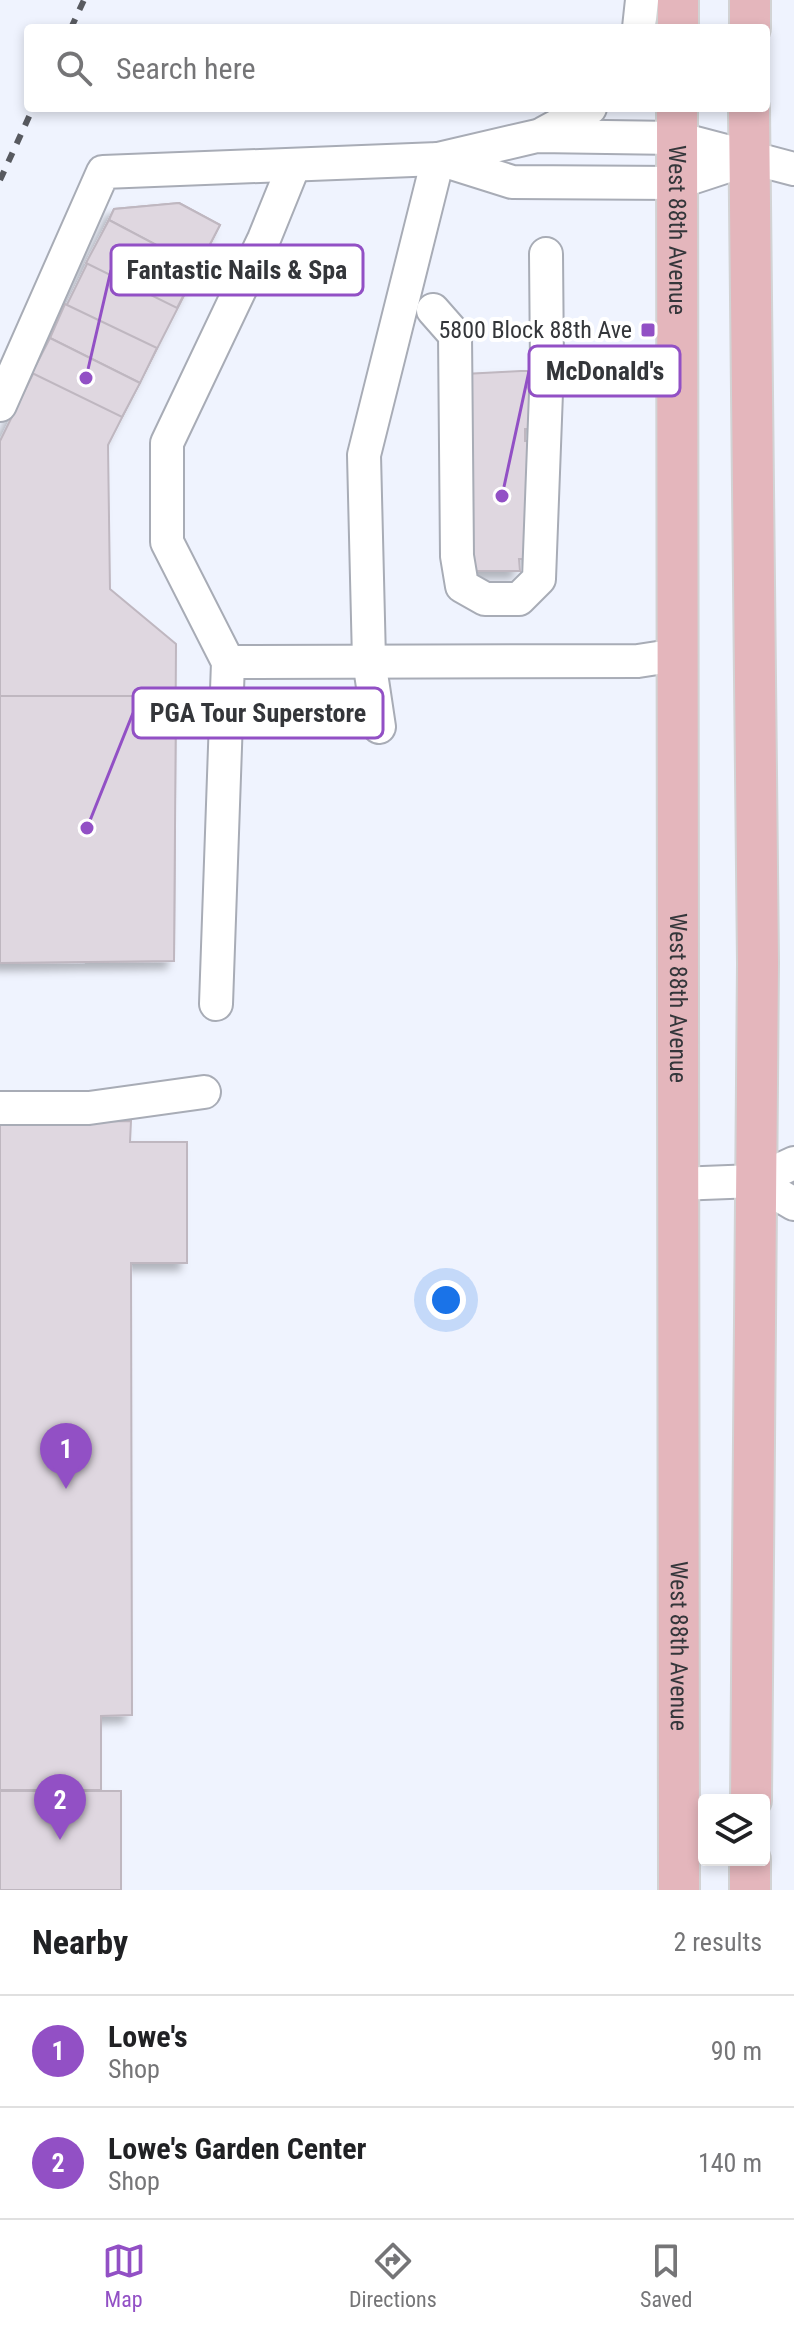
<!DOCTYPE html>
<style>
:root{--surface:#fff;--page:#f6f6f6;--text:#202124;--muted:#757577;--line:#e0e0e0;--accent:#9250c5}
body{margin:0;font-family:"Roboto Condensed",sans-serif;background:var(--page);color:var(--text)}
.controls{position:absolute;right:24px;bottom:24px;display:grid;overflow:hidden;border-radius:8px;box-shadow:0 4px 12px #0003}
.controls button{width:72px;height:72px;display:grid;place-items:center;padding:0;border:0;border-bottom:2px solid var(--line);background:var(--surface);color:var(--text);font:40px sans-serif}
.you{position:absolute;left:446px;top:1300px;width:28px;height:28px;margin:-20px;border:6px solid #fff;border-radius:50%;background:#1a73e8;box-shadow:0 0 0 12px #1a73e833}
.badge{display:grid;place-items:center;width:52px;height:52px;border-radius:50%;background:var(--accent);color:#fff;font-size:26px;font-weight:700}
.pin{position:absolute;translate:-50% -66px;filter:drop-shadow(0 2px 4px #0008)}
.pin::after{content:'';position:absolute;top:42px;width:28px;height:24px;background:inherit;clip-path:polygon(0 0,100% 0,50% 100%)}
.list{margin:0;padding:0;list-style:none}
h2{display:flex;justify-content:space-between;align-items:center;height:104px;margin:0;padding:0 32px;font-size:34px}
h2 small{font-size:26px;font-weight:400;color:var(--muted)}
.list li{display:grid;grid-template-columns:52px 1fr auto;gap:24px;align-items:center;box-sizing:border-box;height:112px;padding:0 32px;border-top:2px solid var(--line)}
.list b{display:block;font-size:30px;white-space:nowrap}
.list p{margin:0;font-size:26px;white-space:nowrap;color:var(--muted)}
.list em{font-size:26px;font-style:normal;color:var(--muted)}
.icon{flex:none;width:44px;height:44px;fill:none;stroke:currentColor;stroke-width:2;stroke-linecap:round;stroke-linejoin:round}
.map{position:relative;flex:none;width:794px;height:1890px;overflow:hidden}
.search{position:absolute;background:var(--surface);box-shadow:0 4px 12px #0003;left:24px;right:24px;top:24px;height:88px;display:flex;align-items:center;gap:20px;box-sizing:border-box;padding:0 28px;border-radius:8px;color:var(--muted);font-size:30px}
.sheet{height:328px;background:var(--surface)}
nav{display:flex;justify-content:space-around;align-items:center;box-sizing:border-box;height:112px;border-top:2px solid var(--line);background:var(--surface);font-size:22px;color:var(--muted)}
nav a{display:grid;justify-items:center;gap:4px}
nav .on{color:var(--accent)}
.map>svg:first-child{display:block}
.building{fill:#dfd7e0;stroke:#bfb7c0;stroke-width:2;filter:url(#shadow)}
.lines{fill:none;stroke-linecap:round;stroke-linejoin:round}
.minor-casing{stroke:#a8acb6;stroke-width:36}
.major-casing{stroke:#d2d3d4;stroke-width:44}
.minor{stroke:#fff;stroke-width:32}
.major{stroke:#e4b6bc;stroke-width:40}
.rail{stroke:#585a60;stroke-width:6;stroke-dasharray:10 10;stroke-linecap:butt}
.poi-dot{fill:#9250c5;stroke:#fff;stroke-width:3}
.labels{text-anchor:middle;stroke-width:8;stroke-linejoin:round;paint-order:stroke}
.street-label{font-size:24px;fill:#34363a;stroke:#fff}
.poi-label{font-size:24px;fill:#34363a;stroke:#fff;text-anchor:end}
.leader{fill:none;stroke:#9250c5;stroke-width:3}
.callout-dot{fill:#9250c5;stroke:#fff;stroke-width:3}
.callout{fill:#fff;stroke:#9250c5;stroke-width:3}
.callout-label{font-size:26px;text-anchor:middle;font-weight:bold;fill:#34363a}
</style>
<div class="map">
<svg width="794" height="1890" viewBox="0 0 794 1890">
<defs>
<filter id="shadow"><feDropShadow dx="-7" dy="7" stdDeviation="4" flood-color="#0004"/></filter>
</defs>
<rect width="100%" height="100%" fill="#eff3fe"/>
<g class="building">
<path d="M179,203L220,225L108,445L110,589L176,644L174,961L0,963V441L114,209Z"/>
<path d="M179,203L220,225L198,267L109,220L114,209Z"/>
<path d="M109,220L198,267L177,308L86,263Z"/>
<path d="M65,304L157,348L140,383L50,338Z"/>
<path d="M50,338L140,383L122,417L32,373Z"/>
<path d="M521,371H536V429H525V441H533L529,559H519L520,571H471L464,374Z"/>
<path d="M0,696H176L174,961L0,963Z"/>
<path d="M131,1121L130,1142H187V1263H131L132,1715L101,1716V1790H0V1122Z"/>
<rect x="0" y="1791" width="121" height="99"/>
</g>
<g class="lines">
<g class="minor-casing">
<g id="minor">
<path d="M639,28L642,0"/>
<path d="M544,133L590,108"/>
<path d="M439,159L512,182L676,183L749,159"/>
<path d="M433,310L455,335L457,556L462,586L485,599H519L539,579L547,366L546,254"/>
<path d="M0,405L103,172L438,159L537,136L676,138L794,169"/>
<path d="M228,662L638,661L677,655"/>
<path d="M379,727L369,660L364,455L438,159"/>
<path d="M216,1004L228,662L167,542V443L264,239L294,165"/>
<path d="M0,1108H89L204,1092"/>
<path d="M755,1181L794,1204"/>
<path d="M677,1184L755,1181L794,1163"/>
</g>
</g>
<g class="major-casing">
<g id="major">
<path d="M678,28V0"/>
<path d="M750,28V0"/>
<path id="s1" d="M677,108L679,1890"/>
<path d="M749,108L758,963L751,1800"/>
<path d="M750,1890V1860"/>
</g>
</g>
<use href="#minor" class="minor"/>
<use href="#major" class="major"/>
<g class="rail">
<path d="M71,28L84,0"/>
<path d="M0,180L33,108"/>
</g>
</g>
<rect class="poi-dot" x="640" y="322" width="16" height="16" rx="4"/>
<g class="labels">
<g class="street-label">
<text dy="8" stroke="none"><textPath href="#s1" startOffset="122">West 88th Avenue</textPath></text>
<text dy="8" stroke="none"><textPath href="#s1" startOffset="890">West 88th Avenue</textPath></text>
<text dy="8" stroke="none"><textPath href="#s1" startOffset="1538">West 88th Avenue</textPath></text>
</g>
<g class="poi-label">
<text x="632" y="338">5800 Block 88th Ave</text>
</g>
</g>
<path class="leader" d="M86 378L111 270M502 496L529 371M87 828L133 713"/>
<g class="callout-dot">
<circle cx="86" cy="378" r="8"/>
<circle cx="502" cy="496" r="8"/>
<circle cx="87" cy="828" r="8"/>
</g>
<g class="callout">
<rect x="111" y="245" width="252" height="50" rx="8"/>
<rect x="529" y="346" width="151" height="50" rx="8"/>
<rect x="133" y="688" width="250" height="50" rx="8"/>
</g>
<g class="callout-label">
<text x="237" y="279">Fantastic Nails &amp; Spa</text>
<text x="605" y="380">McDonald's</text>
<text x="258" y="722">PGA Tour Superstore</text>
</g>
</svg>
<div class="controls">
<button><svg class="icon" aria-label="layers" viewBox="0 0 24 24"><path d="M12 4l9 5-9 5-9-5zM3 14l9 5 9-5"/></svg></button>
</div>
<div class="you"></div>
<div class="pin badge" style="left:66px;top:1489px">1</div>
<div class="pin badge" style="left:60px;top:1840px">2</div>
<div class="search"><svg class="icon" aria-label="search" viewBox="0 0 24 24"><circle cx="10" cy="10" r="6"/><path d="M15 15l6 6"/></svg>Search here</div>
</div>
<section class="sheet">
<h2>Nearby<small>2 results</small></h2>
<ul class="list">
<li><span class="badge">1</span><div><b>Lowe's</b><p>Shop</p></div><em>90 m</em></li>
<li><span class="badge">2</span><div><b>Lowe's Garden Center</b><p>Shop</p></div><em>140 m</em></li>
</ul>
</section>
<nav>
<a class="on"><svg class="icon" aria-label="map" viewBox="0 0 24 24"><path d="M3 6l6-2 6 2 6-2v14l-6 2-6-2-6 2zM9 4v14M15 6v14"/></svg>Map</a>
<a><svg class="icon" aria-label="directions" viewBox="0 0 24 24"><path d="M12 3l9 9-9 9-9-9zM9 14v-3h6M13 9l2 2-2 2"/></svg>Directions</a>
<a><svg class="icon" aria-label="saved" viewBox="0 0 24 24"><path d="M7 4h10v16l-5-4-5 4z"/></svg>Saved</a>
</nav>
